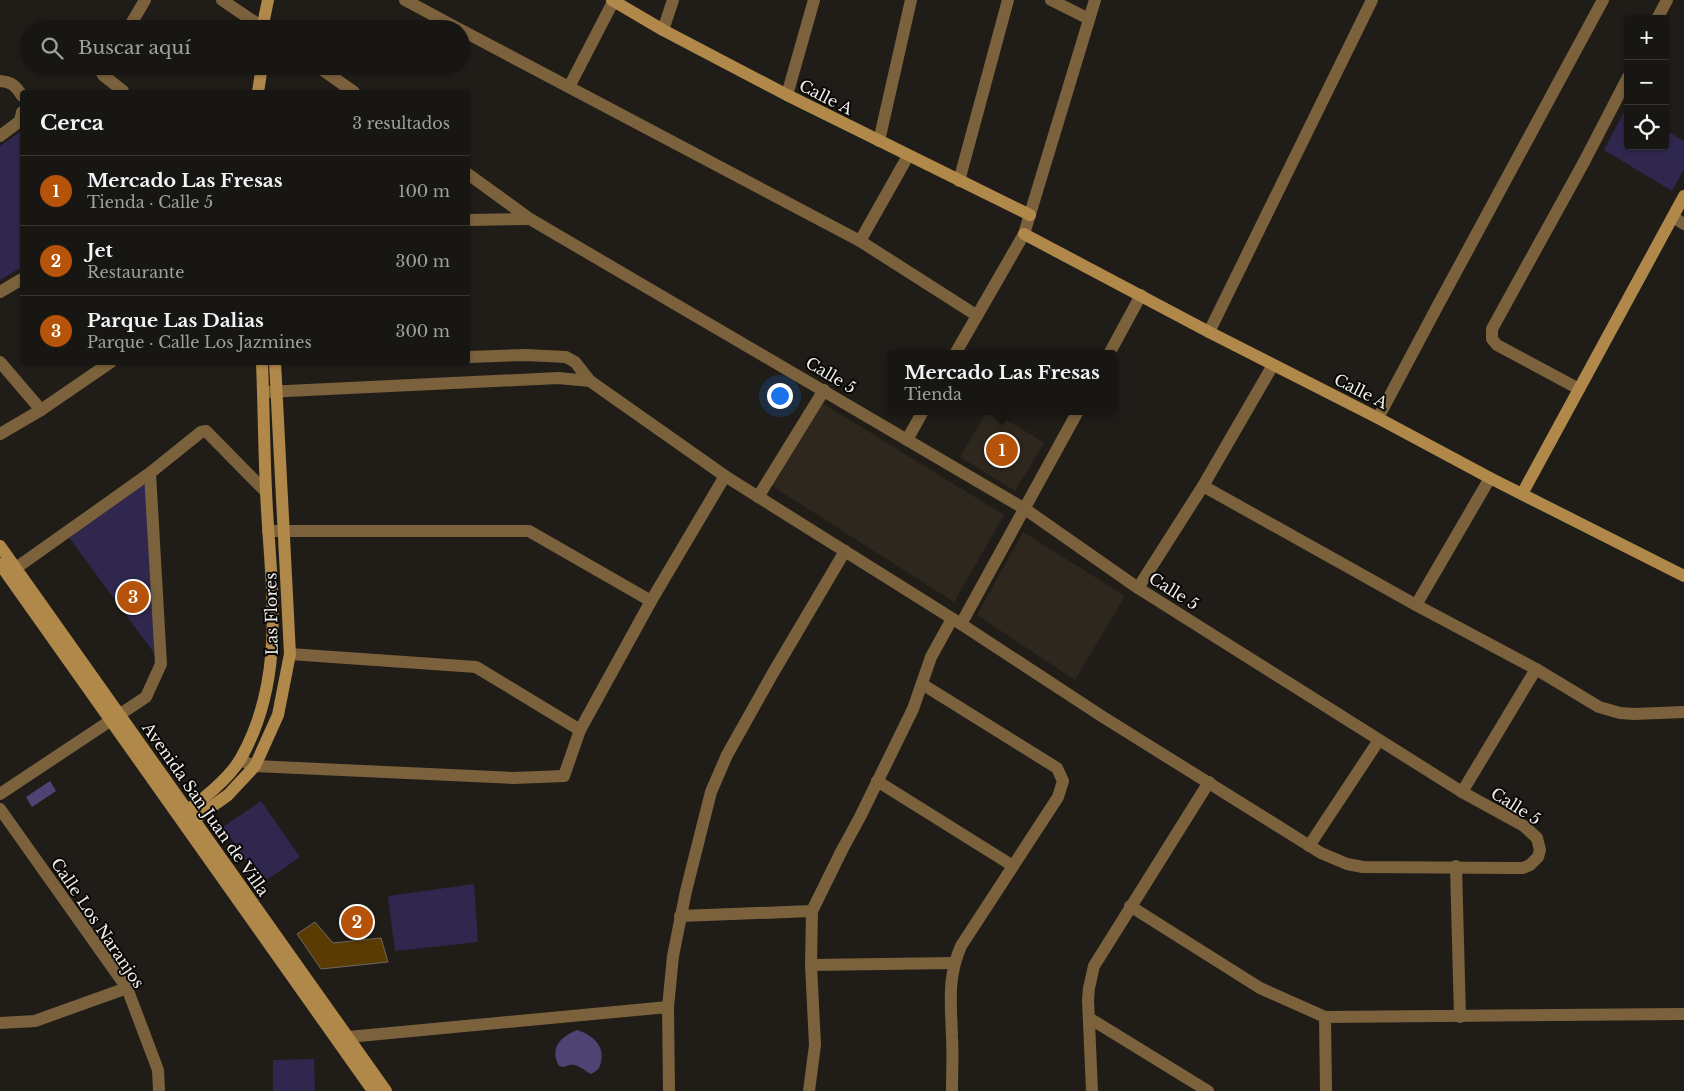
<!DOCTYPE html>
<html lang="es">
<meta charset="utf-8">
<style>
:root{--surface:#181613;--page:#252321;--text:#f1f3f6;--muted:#9f9fa0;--line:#363533;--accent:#b45309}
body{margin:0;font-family:"Libre Baskerville",serif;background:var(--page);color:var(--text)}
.controls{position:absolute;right:15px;top:15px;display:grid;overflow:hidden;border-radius:5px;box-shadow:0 1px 4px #0004}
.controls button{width:45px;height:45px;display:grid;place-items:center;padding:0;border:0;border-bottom:1px solid var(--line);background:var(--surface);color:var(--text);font:25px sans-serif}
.you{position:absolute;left:779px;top:395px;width:18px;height:18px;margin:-12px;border:4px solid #fff;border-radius:50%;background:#1a73e8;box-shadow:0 0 0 8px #1a73e833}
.badge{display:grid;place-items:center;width:32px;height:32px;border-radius:50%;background:var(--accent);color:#fff;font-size:16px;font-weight:700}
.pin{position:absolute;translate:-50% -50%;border:2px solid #fff;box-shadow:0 1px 5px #0006}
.popup{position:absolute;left:887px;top:350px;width:230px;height:65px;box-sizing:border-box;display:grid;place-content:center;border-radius:5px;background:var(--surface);filter:drop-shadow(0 1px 4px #0005);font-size:16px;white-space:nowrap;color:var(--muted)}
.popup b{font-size:19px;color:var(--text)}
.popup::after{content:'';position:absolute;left:50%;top:100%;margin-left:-10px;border:10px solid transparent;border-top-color:var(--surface)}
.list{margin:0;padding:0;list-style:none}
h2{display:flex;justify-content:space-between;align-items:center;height:65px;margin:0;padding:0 20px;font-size:21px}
h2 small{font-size:16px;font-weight:400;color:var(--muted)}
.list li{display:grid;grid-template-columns:32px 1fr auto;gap:15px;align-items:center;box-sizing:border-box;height:70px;padding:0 20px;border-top:1px solid var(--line)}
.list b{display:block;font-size:19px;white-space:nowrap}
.list p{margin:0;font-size:16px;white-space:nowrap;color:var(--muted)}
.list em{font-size:16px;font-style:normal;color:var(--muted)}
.icon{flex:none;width:28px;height:28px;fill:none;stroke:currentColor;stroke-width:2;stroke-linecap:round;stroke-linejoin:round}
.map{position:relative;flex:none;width:1684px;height:1091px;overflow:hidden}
.search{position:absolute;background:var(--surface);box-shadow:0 1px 4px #0004;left:20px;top:20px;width:450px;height:55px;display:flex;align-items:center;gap:12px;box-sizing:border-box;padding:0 18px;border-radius:28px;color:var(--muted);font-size:19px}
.panel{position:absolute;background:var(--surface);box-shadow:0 1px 4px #0004;left:20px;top:90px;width:450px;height:275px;border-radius:5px}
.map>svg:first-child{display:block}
.built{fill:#2d271e}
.green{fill:#2f274e}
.water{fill:#4d4473}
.building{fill:#5a3c02;stroke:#6c6864}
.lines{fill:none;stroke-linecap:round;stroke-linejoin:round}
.street{stroke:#7b623c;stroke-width:12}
.secondary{stroke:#b0884a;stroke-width:12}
.labels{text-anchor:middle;stroke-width:4;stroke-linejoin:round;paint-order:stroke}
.street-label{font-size:16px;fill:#efedea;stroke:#090806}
</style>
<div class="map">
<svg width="1684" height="1091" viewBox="0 0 1684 1091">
<rect width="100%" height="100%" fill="#201d19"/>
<g class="built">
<path d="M822,403L1004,515L954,602L769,484Z"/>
<path d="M987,411H993L1044,443L1015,491L960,457Z"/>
<path d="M1023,532L1125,596L1075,680L977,615Z"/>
</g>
<g class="green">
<path d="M1626,108L1628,109V146H1665V130L1684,141V169L1672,191L1604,150Z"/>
<path d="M20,132L22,136V267L0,280V146Z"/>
<path d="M146,482L157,657L68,536Z"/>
<path d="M261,801L300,857L262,883L223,827Z"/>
<path d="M474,884L478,942L395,951L388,896Z"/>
<path d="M314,1059L315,1091H273V1060Z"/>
</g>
<g class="water">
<path d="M50,781L56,791L32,807L26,797Z"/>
<path d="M577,1030C592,1035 605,1045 601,1062C600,1068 597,1071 591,1074C581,1069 576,1061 564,1067L559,1066C549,1047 561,1037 577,1030Z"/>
</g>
<path class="building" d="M315,922L333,943L381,938L388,962L321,969L297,934Z"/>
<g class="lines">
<g class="street">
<path d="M222,0L265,29"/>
<path d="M405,0L459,29"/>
<path d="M1051,0L1089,19"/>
<path d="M1657,19L1667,0"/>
<path d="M128,29L145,0"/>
<path d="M461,30L860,241L976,315"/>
<path d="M663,30L673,0"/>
<path d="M106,66L102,73L103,75L123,91"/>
<path d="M317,66L354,92"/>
<path d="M0,81C12,82 16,86 22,96"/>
<path d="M569,87L614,0"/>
<path d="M787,95L814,0"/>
<path d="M0,136L20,121L22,112"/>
<path d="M879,141L911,0"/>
<path d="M468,174L530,219L1025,509L1138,588L1462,792L1524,826L1537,838L1540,850L1538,857L1530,865L1523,868H1513L1363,867L1347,864L1321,853L1103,717L961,624L725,476L590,381L575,362L566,357L526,355L468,357"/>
<path d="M959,181L1008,0"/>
<path d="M1673,217L1684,224"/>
<path d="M468,220L530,219"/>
<path d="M860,241L908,156"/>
<path d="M0,292L22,279"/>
<path d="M1209,332L1372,0"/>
<path d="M955,354L1024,234L1095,0"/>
<path d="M1109,354L1141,295"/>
<path d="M0,362L41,410"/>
<path d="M1579,389L1497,345L1492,339V329L1584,162L1628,77"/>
<path d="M266,392L558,378L590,381"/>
<path d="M1378,418L1437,307L1603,0"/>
<path d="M0,434L41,410L111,362"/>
<path d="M907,440L923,411"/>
<path d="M1203,486L1416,605L1536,669L1599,707L1620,713L1634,714L1684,712"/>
<path d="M758,497L824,390"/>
<path d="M268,531H529L651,601"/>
<path d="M16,568L150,473L201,432L206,431L266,492"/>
<path d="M1138,588L1203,486L1273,365"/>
<path d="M1416,605L1490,478"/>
<path d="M961,624L1078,411"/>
<path d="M290,654L476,667L580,730"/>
<path d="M922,684L1057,768L1063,781L1058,797L961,946C947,978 951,1003 952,1037C953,1055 952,1073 952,1091"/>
<path d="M240,760L255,766L513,778L564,776L580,730L651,601L725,476"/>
<path d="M877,781L1013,866"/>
<path d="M1462,792L1536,669"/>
<path d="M0,794L146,697L161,664L150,473"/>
<path d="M0,809L127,988L158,1070L159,1091"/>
<path d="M1309,846L1379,740"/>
<path d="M1456,866L1460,1017"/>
<path d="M1130,906L1260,988L1325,1017L1684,1014"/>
<path d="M680,916L812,911L842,850L860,817L913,709L931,657L952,619"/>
<path d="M811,965L954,963"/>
<path d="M1325,1017L1326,1091"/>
<path d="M1089,1018L1208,1091"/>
<path d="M0,1023L35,1021L127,988"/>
<path d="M340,1041L348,1037L668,1007"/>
<path d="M669,1091L668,1007L673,956L686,891L711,792L727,755L773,673L845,551"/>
<path d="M809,1091L815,1045L811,965L812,911"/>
<path d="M1092,1091L1088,1000L1089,988L1094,966L1209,782"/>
</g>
<g class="secondary">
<path d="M612,0L663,30L787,95L1030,215"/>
<path d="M262,29L268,0"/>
<path d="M258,92L262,66"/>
<path d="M1024,234L1209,332L1378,418L1490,478L1684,576"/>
<path d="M1522,494L1684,196"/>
<path d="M0,546L386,1091"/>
<path d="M0,564L373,1091"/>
<path d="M180,815C199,803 230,778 241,758C285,680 272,595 267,510C264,461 264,412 262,362"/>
<path d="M186,825L228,795L255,766L278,715L290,654L275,362"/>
</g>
</g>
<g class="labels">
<g class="street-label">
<text transform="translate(826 97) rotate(27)" y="6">Calle A</text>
<text transform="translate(831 375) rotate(31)" y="6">Calle 5</text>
<text transform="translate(1361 391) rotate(27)" y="6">Calle A</text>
<text transform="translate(1174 591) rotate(32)" y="6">Calle 5</text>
<text transform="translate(271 614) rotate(-91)" y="6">Las Flores</text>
<text transform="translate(1516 806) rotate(32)" y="6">Calle 5</text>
<text transform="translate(206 809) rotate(55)" y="6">Avenida San Juan de Villa</text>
<text transform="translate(98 923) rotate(56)" y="6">Calle Los Naranjos</text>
</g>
</g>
</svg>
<div class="controls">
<button>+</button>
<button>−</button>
<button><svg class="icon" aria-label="locate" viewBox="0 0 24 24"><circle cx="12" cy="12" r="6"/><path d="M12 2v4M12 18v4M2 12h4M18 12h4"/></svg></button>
</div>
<div class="you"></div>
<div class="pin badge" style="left:1002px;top:450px">1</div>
<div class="popup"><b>Mercado Las Fresas</b>Tienda</div>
<div class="pin badge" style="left:357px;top:922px">2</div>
<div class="pin badge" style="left:133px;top:597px">3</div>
<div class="search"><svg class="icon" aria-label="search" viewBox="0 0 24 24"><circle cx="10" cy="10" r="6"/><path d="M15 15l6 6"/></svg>Buscar aquí</div>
<section class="panel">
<h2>Cerca<small>3 resultados</small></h2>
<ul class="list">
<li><span class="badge">1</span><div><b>Mercado Las Fresas</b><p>Tienda · Calle 5</p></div><em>100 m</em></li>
<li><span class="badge">2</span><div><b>Jet</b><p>Restaurante</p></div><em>300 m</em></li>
<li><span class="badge">3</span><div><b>Parque Las Dalias</b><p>Parque · Calle Los Jazmines</p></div><em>300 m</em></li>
</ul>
</section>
</div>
